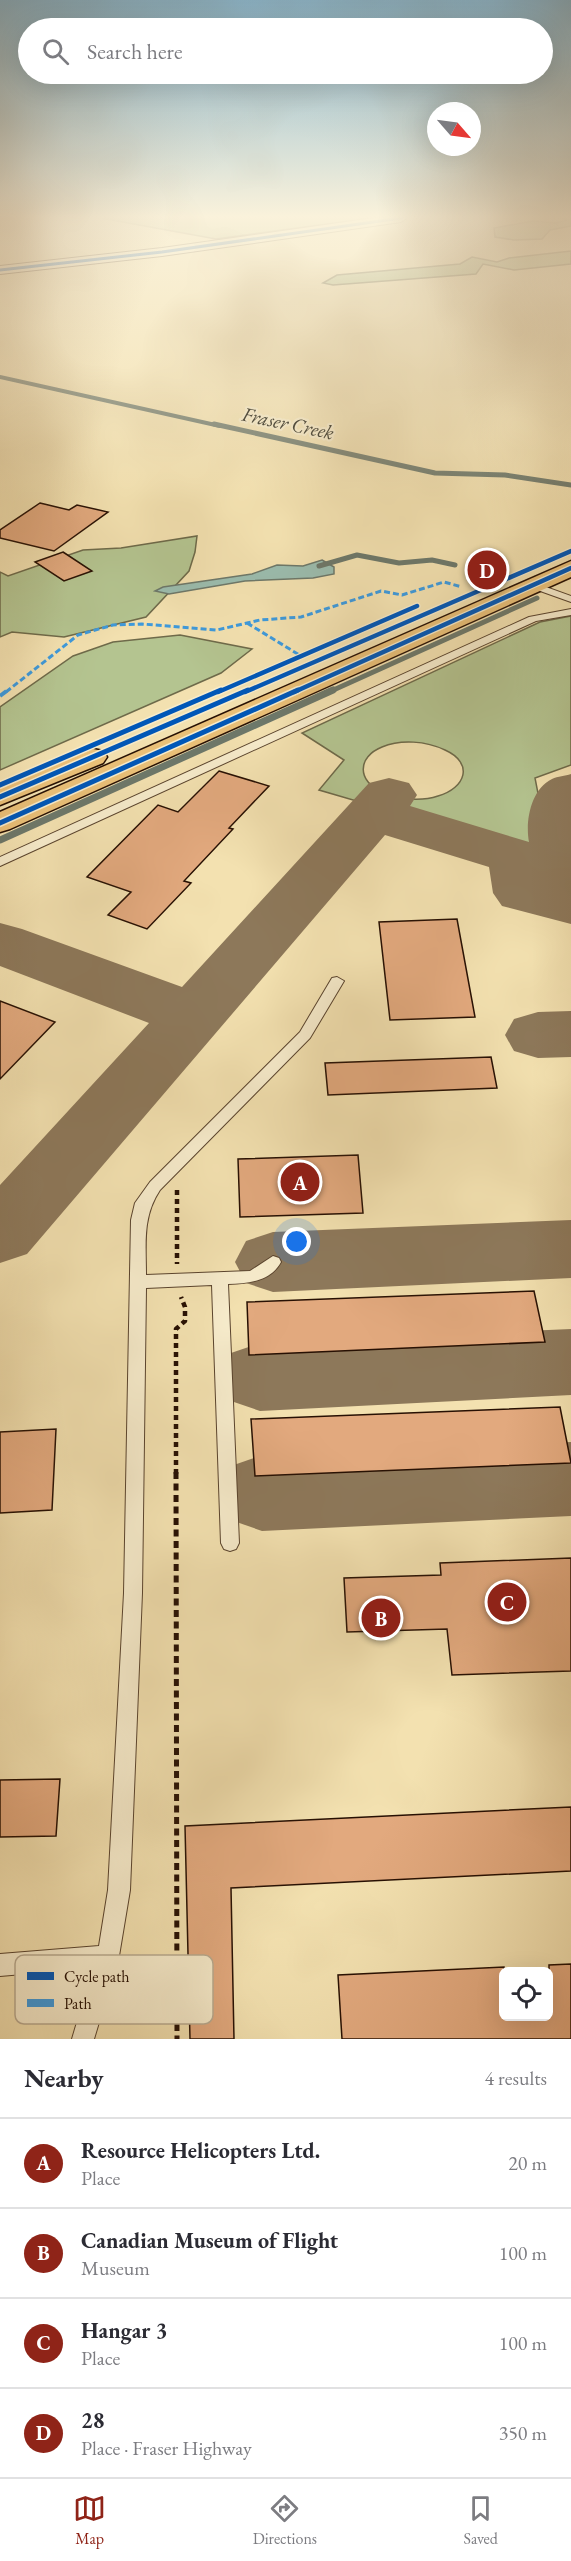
<!DOCTYPE html>
<meta charset="utf-8">
<style>
:root{--surface:#fff;--page:#f2f2f3;--text:#2b2b33;--muted:#7c7c81;--line:#e1e1e2;--accent:#8f2418}
body{margin:0;font-family:"EB Garamond",serif;background:var(--page);color:var(--text)}
.controls{position:absolute;right:18px;bottom:18px;display:grid;overflow:hidden;border-radius:9px;box-shadow:0 6px 24px #0002}
.controls button{width:54px;height:54px;display:grid;place-items:center;padding:0;border:0;border-bottom:2px solid var(--line);background:var(--surface);color:var(--text);font:30px sans-serif}
.compass{position:absolute;left:427px;top:102px;width:54px;height:54px;border-radius:50%;background:var(--surface);box-shadow:0 6px 24px #0002;rotate:118deg}
.you{position:absolute;left:297px;top:1242px;width:21px;height:21px;margin:-15px;border:4px solid #fff;border-radius:50%;background:#1a73e8;box-shadow:0 0 0 9px #1a73e833}
.badge{display:grid;place-items:center;width:39px;height:39px;border-radius:50%;background:var(--accent);color:#fff;font-size:20px;font-weight:700}
.pin{position:absolute;translate:-50% -50%;border:3px solid #fff;box-shadow:0 2px 6px #0006}
.list{margin:0;padding:0;list-style:none}
h2{display:flex;justify-content:space-between;align-items:center;height:78px;margin:0;padding:0 24px;font-size:26px}
h2 small{font-size:20px;font-weight:400;color:var(--muted)}
.list li{display:grid;grid-template-columns:39px 1fr auto;gap:18px;align-items:center;box-sizing:border-box;height:90px;padding:0 24px;border-top:2px solid var(--line)}
.list b{display:block;font-size:22px;white-space:nowrap}
.list p{margin:0;font-size:20px;white-space:nowrap;color:var(--muted)}
.list em{font-size:20px;font-style:normal;color:var(--muted)}
.icon{flex:none;width:33px;height:33px;fill:none;stroke:currentColor;stroke-width:2;stroke-linecap:round;stroke-linejoin:round}
.map{position:relative;flex:none;width:571px;height:2039px;overflow:hidden}
.search{position:absolute;background:var(--surface);box-shadow:0 6px 24px #0002;left:18px;right:18px;top:18px;height:66px;display:flex;align-items:center;gap:15px;box-sizing:border-box;padding:0 21px;border-radius:33px;color:var(--muted);font-size:22px}
.sheet{height:438px;background:var(--surface)}
nav{display:flex;justify-content:space-around;align-items:center;box-sizing:border-box;height:84px;border-top:2px solid var(--line);background:var(--surface);font-size:16px;color:var(--muted)}
nav a{display:grid;justify-items:center;gap:3px}
nav .on{color:var(--accent)}
.map>svg:first-child{display:block}
.green{fill:#b4c490;stroke:#6e6a4a;stroke-width:1.5}
.water{fill:#9bbdaf;stroke:#6d786a;stroke-width:1.5}
.lines{fill:none;stroke-linecap:round;stroke-linejoin:round}
.stream-far2{stroke:#6d786a;stroke-width:4}
.stream-far1{stroke:#6d786a;stroke-width:5}
.stream{stroke:#6d786a;stroke-width:7}
.taxiway{fill:#8d785a;fill-rule:evenodd}
.building{fill:#e2a97e;stroke:#271003;stroke-width:1.5}
.lane-casing{stroke:#5a442e;stroke-width:2}
.street-casing{stroke:#5a442e;stroke-width:2}
.primary-casing{stroke:#271003;stroke-width:3}
.path-far1{stroke:#271003;stroke-width:4.5;stroke-dasharray:5 4;stroke-linecap:butt}
.path{stroke:#271003;stroke-width:5;stroke-dasharray:7 4.5;stroke-linecap:butt}
.lane{fill:#f7eccc;fill-rule:evenodd}
.street{fill:#f7eccc;fill-rule:evenodd}
.primary{fill:#eac078;fill-rule:evenodd}
.quiet-far1{stroke:#3d9add;stroke-width:3;stroke-dasharray:6 3;stroke-linecap:butt}
.quiet{stroke:#3d9add;stroke-width:4;stroke-dasharray:8 4;stroke-linecap:butt}
.cycleway-far2-casing{stroke:#f7eccc;stroke-width:5}
.cycleway-far1-casing{stroke:#f7eccc;stroke-width:7}
.cycleway-casing{stroke:#f7eccc;stroke-width:8}
.cycleway-far2{stroke:#0057b8;stroke-width:3}
.cycleway-far1{stroke:#0057b8;stroke-width:4.5}
.cycleway{stroke:#0057b8;stroke-width:5}
.labels{text-anchor:middle;stroke-width:4.5;stroke-linejoin:round;paint-order:stroke}
.far-water-label{font-size:20px;font-style:italic;fill:#504d3f;stroke:#f7eccc}
.key{fill:#f7eccc;stroke:#b9aa90;stroke-width:1.5}
.key-label{font-size:16px;fill:#271003}
</style>
<div class="map">
<svg width="571" height="2039" viewBox="0 0 571 2039">
<rect width="100%" height="100%" fill="#f3e1b0"/>
<filter id="stains"><feTurbulence type="fractalNoise" baseFrequency=".00333" numOctaves="4"/><feColorMatrix values="0 0 0 0 .2 0 0 0 0 .09 0 0 0 0 .02 0 0 0 .5 -.17"/></filter>
<radialGradient id="worn" r=".72"><stop offset=".6" stop-color="#630" stop-opacity="0"/><stop offset="1" stop-color="#630" stop-opacity=".3"/></radialGradient>
<g class="green">
<path d="M101,218H371L216,239Z"/>
<path d="M561,218H571V226L550,230L542,239L514,240L495,237L494,228L533,221L556,223L567,220Z"/>
<path d="M571,251V264L514,270L483,264L476,274L333,285L323,283L337,275L460,264L472,257L497,262L509,258Z"/>
<path d="M197,536L195,552L189,571L146,617L64,637L12,632L0,637V572L8,576L83,550L121,548Z"/>
<path d="M571,616V765L535,778L549,850L532,854L394,810L401,798C414,800 426,800 438,796C466,788 474,763 445,750C426,741 401,739 382,747C357,757 357,781 382,792L370,805L319,790L344,760L302,733L540,622Z"/>
<path d="M180,635L252,649L221,673L0,770V707L73,656L113,642Z"/>
</g>
<path class="water" d="M322,560L334,567V574L313,578L245,581L169,594L155,591L163,587L252,574L277,565L303,566Z"/>
<g class="lines">
<path class="stream-far2" d="M0,377L220,426"/>
<g class="stream-far1">
<path d="M214,424L435,473L505,475L571,485"/>
<path d="M319,566L357,555L399,563L432,560L455,565"/>
<path d="M329,692L537,598"/>
</g>
<path class="stream" d="M0,840L333,690"/>
<g class="taxiway">
<path d="M571,774V924L502,906L493,893L489,867L385,835L27,1254L0,1263V1185L149,1023L0,966V923L22,929L182,987L369,783L389,778L409,783L417,795L410,806L529,842C525,821 531,789 552,779C558,776 565,776 571,774Z"/>
<path d="M571,1011V1057L538,1058L514,1051L505,1035L514,1019L538,1012Z"/>
<path d="M571,1220V1278L273,1292L246,1283L235,1262L246,1241L273,1232Z"/>
<path d="M571,1329V1395L260,1411L231,1401L219,1377L231,1353L260,1343Z"/>
<path d="M571,1442V1516L262,1531L231,1520L219,1493L231,1466L262,1455Z"/>
</g>
</g>
<g class="building">
<path d="M40,503L69,510L77,505L108,512L54,551L0,538V530Z"/>
<path d="M63,552L92,571L64,581L35,562Z"/>
<path d="M219,771L269,786L229,828L233,829L184,881L191,883L147,929L108,915L131,892L87,877L158,805L178,812Z"/>
<path d="M457,919L475,1017L390,1020L379,922Z"/>
<path d="M0,1001L55,1022L0,1079Z"/>
<path d="M491,1057L497,1088L328,1095L325,1063Z"/>
<path d="M358,1155L363,1213L240,1217L238,1159Z"/>
<path d="M534,1291L545,1342L249,1355L247,1302Z"/>
<path d="M560,1407L571,1463L255,1476L251,1419Z"/>
<path d="M56,1429L52,1510L0,1513V1432Z"/>
<path d="M571,1558V1671L452,1675L447,1629L347,1632L344,1578L441,1575L440,1563Z"/>
<path d="M60,1779L56,1836L0,1837V1780Z"/>
<path d="M571,1807V1871L231,1888L234,2039H190L185,1826Z"/>
<path d="M571,1964V2039H342L338,1975L504,1967V2016H549V1965Z"/>
</g>
<g class="lines">
<g class="lane-casing">
<g id="lane">
<path d="M532,582L571,596V602L529,587V583Z"/>
<path d="M571,609V615L536,621L0,866V857L529,617Z"/>
<path d="M337,977L344,981L310,1038L160,1190C142,1217 146,1244 146,1275L250,1271L273,1256L279,1258L281,1262C270,1282 248,1283 228,1284L239,1543L236,1549L230,1551L224,1549L221,1543L212,1285L146,1288L142,1593L130,1890L119,1956L94,2039H72L93,1968L0,1976V1954L99,1946L108,1890L124,1593L131,1220L135,1203L150,1182L300,1032L332,978Z"/>
</g>
</g>
<g class="street-casing">
<path id="street" d="M374,218H407L401,222L162,256L0,274V266L162,248Z"/>
</g>
<g class="primary-casing">
<g id="primary">
<path d="M571,561V577L10,829L0,832V812Z"/>
<path d="M93,749L103,751L107,757L103,763L0,805V787Z"/>
</g>
</g>
<g class="path-far1">
<path d="M177,1190V1264"/>
<path d="M176,1474V1329L185,1321V1307L181,1297"/>
</g>
<path class="path" d="M176,1472L177,2039"/>
<use href="#lane" class="lane"/>
<use href="#street" class="street"/>
<use href="#primary" class="primary"/>
<g class="quiet-far1">
<path d="M247,623L301,656"/>
<path d="M6,692L78,635L113,625L142,624L217,630L260,620L301,617L381,591L402,595L444,582L462,587"/>
</g>
<path class="quiet" d="M0,696L8,690"/>
<g class="cycleway-far2-casing">
<path id="cycleway-far2" d="M0,270L162,252L401,218"/>
</g>
<g class="cycleway-far1-casing">
<g id="cycleway-far1">
<path d="M218,692L417,606"/>
<path d="M245,692L571,551"/>
<path d="M294,692L571,568"/>
</g>
</g>
<g class="cycleway-casing">
<g id="cycleway">
<path d="M0,785L221,690"/>
<path d="M0,797L248,690"/>
<path d="M0,823L298,690"/>
</g>
</g>
<use href="#cycleway-far2" class="cycleway-far2"/>
<use href="#cycleway-far1" class="cycleway-far1"/>
<use href="#cycleway" class="cycleway"/>
</g>
<linearGradient id="sky" x2="0" y2="1"><stop stop-color="#89b8d1"/><stop offset="0.43" stop-color="#faf2db"/><stop offset="1" stop-color="#faf2db" stop-opacity="0"/></linearGradient>
<rect width="571" height="504" fill="url(#sky)"/>
<g class="labels">
<g class="far-water-label">
<text transform="translate(288 423) rotate(12)" y="7">Fraser Creek</text>
</g>
</g>
<rect x="15" y="1955" width="198" height="69" rx="9" class="key"/>
<rect x="27" y="1972" width="27" height="8" fill="#0057b8"/>
<rect x="27" y="1999" width="27" height="8" fill="#3d9add"/>
<g class="key-label">
<text x="64" y="1982">Cycle path</text>
<text x="64" y="2009">Path</text>
</g>
<rect width="100%" height="100%" filter="url(#stains)"/>
<rect width="100%" height="100%" fill="url(#worn)"/>
</svg>
<div class="controls">
<button><svg class="icon" aria-label="locate" viewBox="0 0 24 24"><circle cx="12" cy="12" r="6"/><path d="M12 2v4M12 18v4M2 12h4M18 12h4"/></svg></button>
</div>
<svg class="compass" viewBox="-18 -18 36 36"><path d="M0-13l5 13h-10z" fill="#e53935"/><path d="M0 13l5-13h-10z" fill="#7c7c81"/></svg>
<div class="you"></div>
<div class="pin badge" style="left:300px;top:1182px">A</div>
<div class="pin badge" style="left:381px;top:1618px">B</div>
<div class="pin badge" style="left:507px;top:1602px">C</div>
<div class="pin badge" style="left:487px;top:570px">D</div>
<div class="search"><svg class="icon" aria-label="search" viewBox="0 0 24 24"><circle cx="10" cy="10" r="6"/><path d="M15 15l6 6"/></svg>Search here</div>
</div>
<section class="sheet">
<h2>Nearby<small>4 results</small></h2>
<ul class="list">
<li><span class="badge">A</span><div><b>Resource Helicopters Ltd.</b><p>Place</p></div><em>20 m</em></li>
<li><span class="badge">B</span><div><b>Canadian Museum of Flight</b><p>Museum</p></div><em>100 m</em></li>
<li><span class="badge">C</span><div><b>Hangar 3</b><p>Place</p></div><em>100 m</em></li>
<li><span class="badge">D</span><div><b>28</b><p>Place · Fraser Highway</p></div><em>350 m</em></li>
</ul>
</section>
<nav>
<a class="on"><svg class="icon" aria-label="map" viewBox="0 0 24 24"><path d="M3 6l6-2 6 2 6-2v14l-6 2-6-2-6 2zM9 4v14M15 6v14"/></svg>Map</a>
<a><svg class="icon" aria-label="directions" viewBox="0 0 24 24"><path d="M12 3l9 9-9 9-9-9zM9 14v-3h6M13 9l2 2-2 2"/></svg>Directions</a>
<a><svg class="icon" aria-label="saved" viewBox="0 0 24 24"><path d="M7 4h10v16l-5-4-5 4z"/></svg>Saved</a>
</nav>
